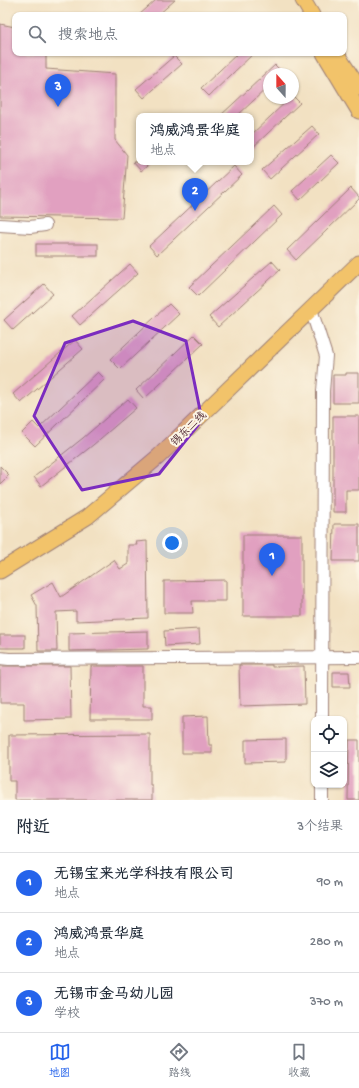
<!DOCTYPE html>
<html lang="zh">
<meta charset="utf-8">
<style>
:root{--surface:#fff;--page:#f2f2f3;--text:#1f2937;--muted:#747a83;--line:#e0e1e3;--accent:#2563eb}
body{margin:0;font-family:"Gochi Hand","LXGW WenKai TC",sans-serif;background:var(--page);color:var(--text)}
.controls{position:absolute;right:12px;bottom:12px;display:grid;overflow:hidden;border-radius:8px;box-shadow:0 1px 3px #0004}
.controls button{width:36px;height:36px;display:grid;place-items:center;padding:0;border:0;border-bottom:1px solid var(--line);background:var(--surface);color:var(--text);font:20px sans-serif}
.compass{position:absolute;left:263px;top:68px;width:36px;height:36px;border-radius:50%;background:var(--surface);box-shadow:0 1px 3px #0004;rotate:339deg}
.you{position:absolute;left:172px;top:543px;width:14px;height:14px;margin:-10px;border:3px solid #fff;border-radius:50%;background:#1a73e8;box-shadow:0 0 0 6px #1a73e833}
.badge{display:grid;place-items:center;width:26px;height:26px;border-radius:50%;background:var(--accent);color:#fff;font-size:13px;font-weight:700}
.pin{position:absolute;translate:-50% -33px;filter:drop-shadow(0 1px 2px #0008)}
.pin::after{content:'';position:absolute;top:21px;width:14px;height:12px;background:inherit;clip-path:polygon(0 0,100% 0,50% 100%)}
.popup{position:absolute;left:136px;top:113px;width:118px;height:52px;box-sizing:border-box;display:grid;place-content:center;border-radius:8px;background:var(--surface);filter:drop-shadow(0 1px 3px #0005);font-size:13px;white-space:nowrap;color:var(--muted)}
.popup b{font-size:15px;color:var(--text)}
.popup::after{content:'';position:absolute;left:50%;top:100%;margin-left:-8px;border:8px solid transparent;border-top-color:var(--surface)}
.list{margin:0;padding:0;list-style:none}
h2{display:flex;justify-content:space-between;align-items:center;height:52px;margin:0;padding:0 16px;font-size:17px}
h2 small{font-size:13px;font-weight:400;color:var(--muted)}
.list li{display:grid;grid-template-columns:26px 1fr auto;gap:12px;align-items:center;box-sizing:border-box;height:60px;padding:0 16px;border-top:1px solid var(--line)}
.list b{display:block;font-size:15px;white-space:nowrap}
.list p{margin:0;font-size:13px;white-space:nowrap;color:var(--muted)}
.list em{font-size:13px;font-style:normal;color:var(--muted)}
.icon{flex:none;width:22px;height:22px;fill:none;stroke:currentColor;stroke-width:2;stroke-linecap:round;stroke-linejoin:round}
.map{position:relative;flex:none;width:359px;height:800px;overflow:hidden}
.search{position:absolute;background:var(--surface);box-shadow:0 1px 3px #0004;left:12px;right:12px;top:12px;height:44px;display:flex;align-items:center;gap:10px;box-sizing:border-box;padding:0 14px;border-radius:8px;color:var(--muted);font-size:15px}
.sheet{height:232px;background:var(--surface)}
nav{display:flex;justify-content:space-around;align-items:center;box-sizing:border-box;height:56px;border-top:1px solid var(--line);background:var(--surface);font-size:11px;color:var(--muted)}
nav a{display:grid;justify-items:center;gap:2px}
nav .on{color:var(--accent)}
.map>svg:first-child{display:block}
.building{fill:#e1a0c0}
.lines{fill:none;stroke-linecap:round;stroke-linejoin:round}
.minor-casing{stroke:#9e8076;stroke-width:14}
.major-casing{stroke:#9e8076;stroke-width:17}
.minor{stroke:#fff;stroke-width:12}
.major{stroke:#f2c36a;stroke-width:15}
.marked{fill:#7b2cbf;fill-opacity:0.2;stroke:#7b2cbf;stroke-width:3;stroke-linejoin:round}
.labels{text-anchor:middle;stroke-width:4;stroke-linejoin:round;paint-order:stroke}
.street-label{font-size:11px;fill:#4a1f2b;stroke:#fcf5e5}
</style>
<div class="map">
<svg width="359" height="800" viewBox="0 0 359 800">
<rect width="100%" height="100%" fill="#fcf5e5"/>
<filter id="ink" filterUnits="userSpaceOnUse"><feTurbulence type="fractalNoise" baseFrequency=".025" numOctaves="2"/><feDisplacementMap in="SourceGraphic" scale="8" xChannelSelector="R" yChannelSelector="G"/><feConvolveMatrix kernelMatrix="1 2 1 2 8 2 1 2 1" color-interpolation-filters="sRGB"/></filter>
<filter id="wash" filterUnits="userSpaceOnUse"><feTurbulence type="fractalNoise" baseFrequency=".012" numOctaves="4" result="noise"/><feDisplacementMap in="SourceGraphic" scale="16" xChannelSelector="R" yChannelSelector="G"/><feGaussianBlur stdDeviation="0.9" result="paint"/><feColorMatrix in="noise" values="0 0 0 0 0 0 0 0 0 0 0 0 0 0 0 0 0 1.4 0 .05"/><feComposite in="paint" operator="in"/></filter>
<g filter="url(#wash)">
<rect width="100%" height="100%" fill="#f2e1c2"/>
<g id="blocks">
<g class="building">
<path d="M156,0H175L158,15H139Z"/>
<path d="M0,24L15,27V53H46V69L115,74V140L127,155L122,218L0,216Z"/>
<path d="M238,53H254L209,96L201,88Z"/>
<path d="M174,56L182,64L144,98L136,89Z"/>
<path d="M275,65L284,74H269V86L237,116H220Z"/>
<path d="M293,96L300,103L251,149V135L290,98H293Z"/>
<path d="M312,126L319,134L270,179L262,170Z"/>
<path d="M331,155L339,163L300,200L292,191Z"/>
<path d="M133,162H152L141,171Z"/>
<path d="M234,166L242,175L157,255L149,246Z"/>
<path d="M351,188L359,197V199L296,260L287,250Z"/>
<path d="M274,206L282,215L198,296L189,287Z"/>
<rect x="36" y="244" width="62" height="12"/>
<path d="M272,261L280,270L218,327L209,317Z"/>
<path d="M130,264L138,273L80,325L72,316Z"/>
<path d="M44,284L53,294L13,330L4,320Z"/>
<path d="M169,304L179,314L120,369L110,359Z"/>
<path d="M194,335L203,344L144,399L136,390Z"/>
<path d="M75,340L83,349L21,403L13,394Z"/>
<path d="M98,372L105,379L35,446L22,433L33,422L39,428Z"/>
<path d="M346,373H359V403H333V375H346Z"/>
<path d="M128,399L136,408L93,445L41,486L34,477L83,438Z"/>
<path d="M333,416H359V490H346V512H333Z"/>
<path d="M0,466L9,475L0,484Z"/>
<path d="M334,524H359V561H333Z"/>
<rect x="243" y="535" width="59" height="81"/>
<path d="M147,541L148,618L76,621V611L56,612L57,651H38L37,606L31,595L53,582L61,597L114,560L120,569L128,564V545H137L136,542Z"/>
<path d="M226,580V601H192L193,613H164V581Z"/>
<path d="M199,629L200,644L165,646L164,631Z"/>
<path d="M148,631V649L69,651V633Z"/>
<rect x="0" y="635" width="25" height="13"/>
<path d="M239,665H272V667L304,666L305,704L240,706Z"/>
<path d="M0,666H70L71,719L24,720V703H0Z"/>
<path d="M91,666H143V706H152V719H90Z"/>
<path d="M333,672H349L350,687H333Z"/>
<path d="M208,716L209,745H212V753H182V717Z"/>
<path d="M150,734V785H152V800H15V781H9V735Z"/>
<path d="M286,739V762L245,763V740Z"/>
<path d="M349,740H359V800H348Z"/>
</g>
</g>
</g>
<g filter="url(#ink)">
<use href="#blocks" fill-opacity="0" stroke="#9e8076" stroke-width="1"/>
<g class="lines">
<g class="minor-casing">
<g id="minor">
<path d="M0,225L30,227L45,225"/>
<path d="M311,309L326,356L323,391L322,719"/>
<path d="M0,658L9,659L359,657"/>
<path d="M322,785V800"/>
</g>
</g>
<g class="major-casing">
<g id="major">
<path d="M303,0L312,15"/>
<path d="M324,53L359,111"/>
<path d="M336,53L359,88"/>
<path d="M0,571L87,517L158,457L359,263"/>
</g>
</g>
<use href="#minor" class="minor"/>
<use href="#major" class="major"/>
</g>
</g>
<path class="marked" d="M133,321L186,341L202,420L159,474L82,490L34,416L65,343Z"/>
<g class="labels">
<g class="street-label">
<text transform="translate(188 428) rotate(-44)" y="4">锡东二线</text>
</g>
</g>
</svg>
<div class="controls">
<button><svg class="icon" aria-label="locate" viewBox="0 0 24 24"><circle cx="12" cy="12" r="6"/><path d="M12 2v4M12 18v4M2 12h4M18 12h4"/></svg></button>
<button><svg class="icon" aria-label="layers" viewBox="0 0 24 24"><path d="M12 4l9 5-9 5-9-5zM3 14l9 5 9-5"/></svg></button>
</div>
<svg class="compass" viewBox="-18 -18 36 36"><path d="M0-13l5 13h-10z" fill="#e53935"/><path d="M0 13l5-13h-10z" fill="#747a83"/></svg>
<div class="you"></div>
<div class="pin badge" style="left:272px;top:576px">1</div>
<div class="pin badge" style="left:195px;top:211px">2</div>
<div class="popup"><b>鸿威鸿景华庭</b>地点</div>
<div class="pin badge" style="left:58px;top:107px">3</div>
<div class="search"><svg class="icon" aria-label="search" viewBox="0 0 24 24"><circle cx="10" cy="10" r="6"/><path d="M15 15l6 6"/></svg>搜索地点</div>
</div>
<section class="sheet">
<h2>附近<small>3个结果</small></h2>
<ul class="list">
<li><span class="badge">1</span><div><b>无锡宝来光学科技有限公司</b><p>地点</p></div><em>90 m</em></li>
<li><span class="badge">2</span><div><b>鸿威鸿景华庭</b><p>地点</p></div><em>280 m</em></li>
<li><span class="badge">3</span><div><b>无锡市金马幼儿园</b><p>学校</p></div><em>370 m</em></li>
</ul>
</section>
<nav>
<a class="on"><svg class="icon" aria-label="map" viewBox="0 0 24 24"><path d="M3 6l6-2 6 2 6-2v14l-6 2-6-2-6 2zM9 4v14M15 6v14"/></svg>地图</a>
<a><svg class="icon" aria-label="directions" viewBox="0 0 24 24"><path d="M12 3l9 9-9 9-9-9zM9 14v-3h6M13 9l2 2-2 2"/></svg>路线</a>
<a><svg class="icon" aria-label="saved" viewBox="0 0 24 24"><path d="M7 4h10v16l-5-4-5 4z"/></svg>收藏</a>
</nav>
